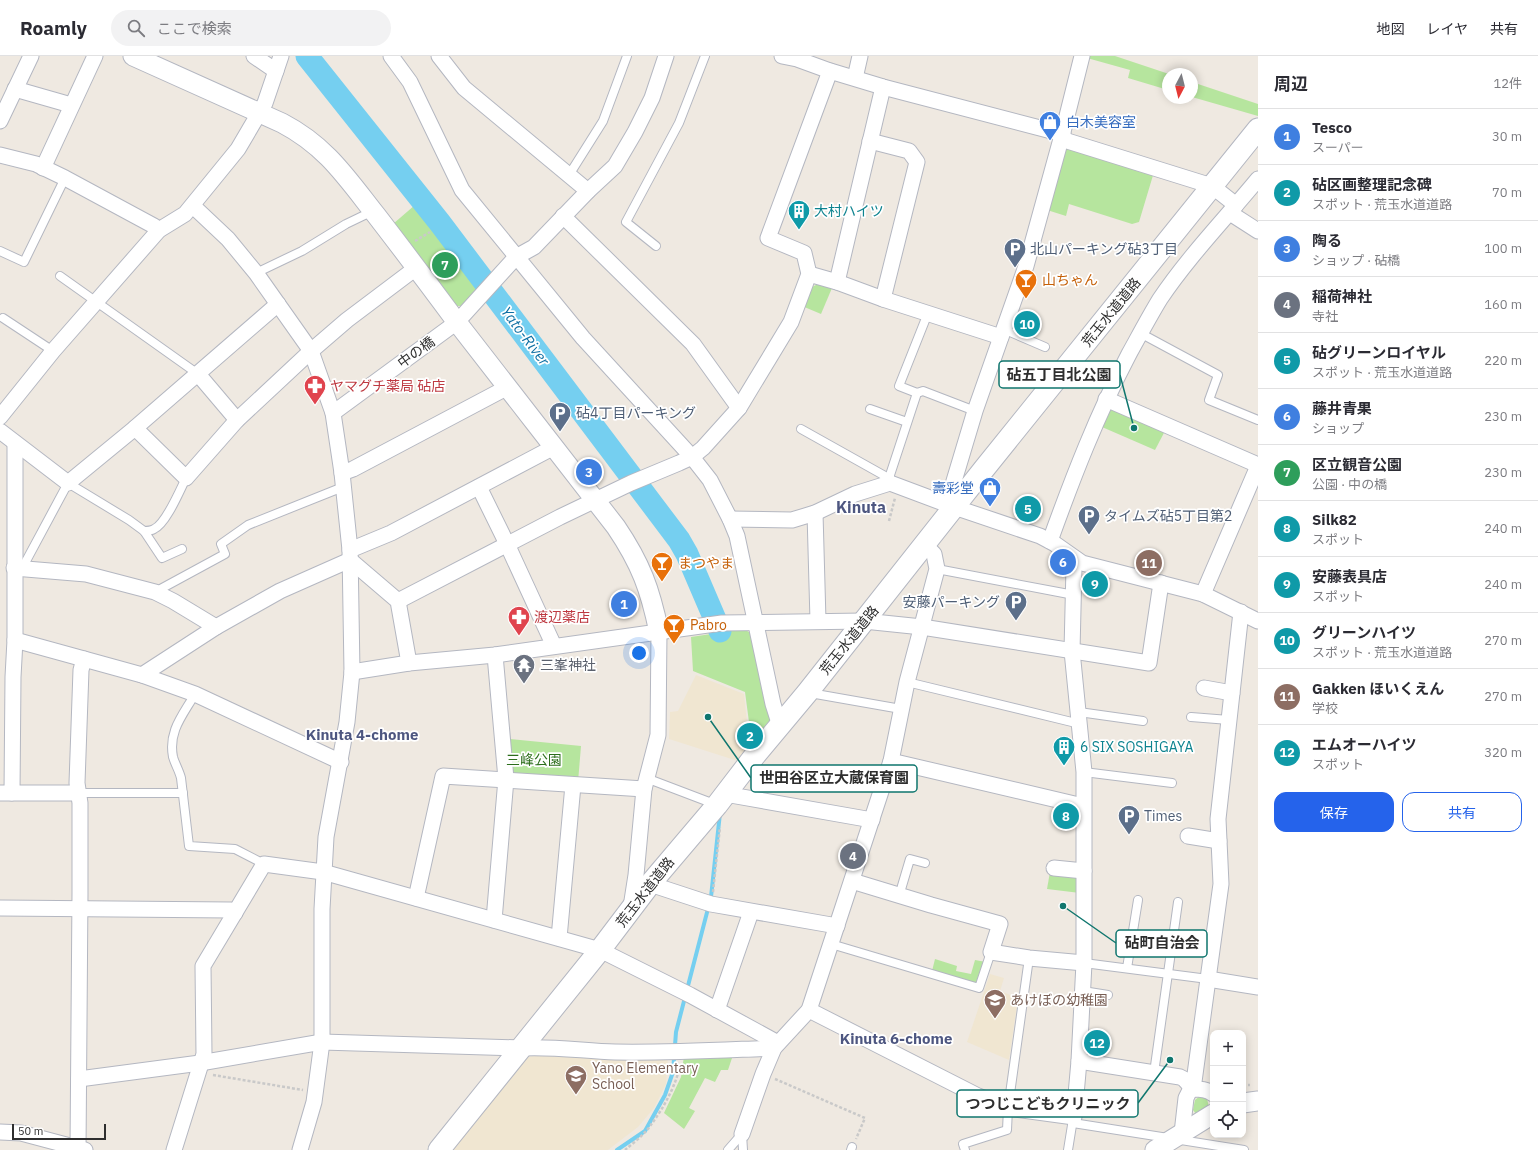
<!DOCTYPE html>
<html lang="ja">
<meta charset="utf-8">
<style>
:root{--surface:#fff;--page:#f2f2f3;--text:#2b2b33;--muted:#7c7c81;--line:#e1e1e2;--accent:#2563eb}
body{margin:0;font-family:"IBM Plex Sans","Noto Sans JP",sans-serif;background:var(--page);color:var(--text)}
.controls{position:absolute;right:12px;bottom:12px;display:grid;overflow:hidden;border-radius:8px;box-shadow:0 2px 10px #0003}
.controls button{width:36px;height:36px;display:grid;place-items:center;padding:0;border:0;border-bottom:1px solid var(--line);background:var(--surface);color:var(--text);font:20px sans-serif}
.compass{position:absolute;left:1162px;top:12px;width:36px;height:36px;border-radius:50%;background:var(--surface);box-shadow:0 2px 10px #0003;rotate:187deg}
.scale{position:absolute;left:12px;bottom:10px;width:94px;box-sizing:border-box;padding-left:4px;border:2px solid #2e2e2e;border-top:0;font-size:11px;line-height:14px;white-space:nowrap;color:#2e2e2e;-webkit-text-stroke:3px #fff;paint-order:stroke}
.you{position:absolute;left:639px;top:597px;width:14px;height:14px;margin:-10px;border:3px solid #fff;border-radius:50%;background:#1a73e8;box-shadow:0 0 0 6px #1a73e833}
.badge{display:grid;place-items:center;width:26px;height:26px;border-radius:50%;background:var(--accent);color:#fff;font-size:13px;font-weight:700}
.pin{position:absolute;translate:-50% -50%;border:2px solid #fff;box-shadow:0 1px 4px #0006}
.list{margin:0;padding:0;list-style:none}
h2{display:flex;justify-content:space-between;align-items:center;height:52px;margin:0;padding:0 16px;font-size:17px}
h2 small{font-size:13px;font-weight:400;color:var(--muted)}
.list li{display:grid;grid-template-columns:26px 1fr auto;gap:12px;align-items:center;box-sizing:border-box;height:56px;padding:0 16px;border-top:1px solid var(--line)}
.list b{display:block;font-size:15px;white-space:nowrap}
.list p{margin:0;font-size:13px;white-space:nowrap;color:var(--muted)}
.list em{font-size:13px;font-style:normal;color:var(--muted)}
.actions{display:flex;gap:8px;padding:12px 16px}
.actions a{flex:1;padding:9px 0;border:1px solid var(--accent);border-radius:12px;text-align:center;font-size:14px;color:var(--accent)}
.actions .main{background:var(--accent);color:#fff}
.icon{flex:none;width:22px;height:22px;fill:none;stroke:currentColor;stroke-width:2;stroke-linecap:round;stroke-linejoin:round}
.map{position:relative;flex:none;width:1258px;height:1094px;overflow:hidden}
header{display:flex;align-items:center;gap:24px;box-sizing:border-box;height:56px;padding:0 20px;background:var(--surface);border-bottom:1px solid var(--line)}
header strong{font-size:19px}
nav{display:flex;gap:22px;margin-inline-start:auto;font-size:14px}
.search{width:280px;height:36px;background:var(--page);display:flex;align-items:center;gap:10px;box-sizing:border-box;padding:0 14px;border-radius:22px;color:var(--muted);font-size:15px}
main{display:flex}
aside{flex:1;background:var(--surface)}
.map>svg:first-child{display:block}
.education{fill:#f0e6d1}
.green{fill:#b6e59e}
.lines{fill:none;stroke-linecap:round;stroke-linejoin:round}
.stream{stroke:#75cff0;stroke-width:4}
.river{stroke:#75cff0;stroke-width:23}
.service-casing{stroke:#b4b7c1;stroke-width:10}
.minor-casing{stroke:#b4b7c1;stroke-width:17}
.tertiary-casing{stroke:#b4b7c1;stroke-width:21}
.secondary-casing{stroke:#b4b7c1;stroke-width:23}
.path{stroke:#c9c9c9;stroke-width:2.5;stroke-dasharray:3 2;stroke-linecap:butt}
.service{stroke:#fff;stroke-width:8}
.minor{stroke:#fff;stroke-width:15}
.tertiary{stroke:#fff;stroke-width:19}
.secondary{stroke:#fff;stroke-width:21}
.labels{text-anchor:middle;stroke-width:3.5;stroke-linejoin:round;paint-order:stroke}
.shop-label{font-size:14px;fill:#366cbe;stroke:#fff;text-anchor:start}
.culture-label{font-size:14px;fill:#0d838f;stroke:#fff;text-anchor:start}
.service-label{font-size:14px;fill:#4e5e75;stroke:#fff;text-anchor:start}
.food-label{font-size:14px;fill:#c56008;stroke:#fff;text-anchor:start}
.street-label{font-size:14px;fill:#2e2e2e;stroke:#fff}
.health-label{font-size:14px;fill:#be3a42;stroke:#fff;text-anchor:start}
.worship-label{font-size:14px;fill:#5b616d;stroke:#fff;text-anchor:start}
.park-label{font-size:14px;fill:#2c6e1b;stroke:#fff}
.education-label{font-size:14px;fill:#785e54;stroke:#fff;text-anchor:start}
.water-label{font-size:15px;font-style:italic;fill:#0d6fa3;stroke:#fff}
.neighbourhood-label{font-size:15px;font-weight:bold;fill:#4d5680;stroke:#fff}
.quarter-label{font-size:16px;font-weight:bold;fill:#4d5680;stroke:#fff}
.leader{fill:none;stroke:#0f766e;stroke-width:1.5}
.callout-dot{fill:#0f766e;stroke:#fff;stroke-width:1.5}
.callout{fill:#fff;stroke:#0f766e;stroke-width:1.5}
.callout-label{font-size:15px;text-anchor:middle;font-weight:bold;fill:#2e2e2e}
</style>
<header>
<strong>Roamly</strong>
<div class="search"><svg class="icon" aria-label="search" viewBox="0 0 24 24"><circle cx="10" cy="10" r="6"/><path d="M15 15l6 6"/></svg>ここで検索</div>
<nav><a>地図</a><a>レイヤ</a><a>共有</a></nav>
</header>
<main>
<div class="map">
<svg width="1258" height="1094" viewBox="0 0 1258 1094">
<rect width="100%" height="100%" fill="#efe9e1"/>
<g class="education">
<path d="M696,619L744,638L747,667L742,681L749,697L741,706L669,683L670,656L678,655Z"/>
<path d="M990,918L1004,922L1000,935L1018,942L1009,1004L967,986Z"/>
<path d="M552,997L668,1001L666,1028L654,1052L638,1071L608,1094H450L522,1002Z"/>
</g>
<g class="green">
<path d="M1087,0H1115L1169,18L1168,34L1128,22L1130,14L1087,2Z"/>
<path d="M1192,26L1258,48V60L1192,41Z"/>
<path d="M1063,90L1154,116L1139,166L1132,168L1069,148L1066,160L1047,154Z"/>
<path d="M415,149L482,231L465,250H457L393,168Z"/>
<path d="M818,228L832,232L821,258L802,250L810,232Z"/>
<path d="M1110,348L1166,373L1155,394L1102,371Z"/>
<path d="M744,573L752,578L772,662L750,695L743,680L749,666L745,636L693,615L691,581Z"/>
<path d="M510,683L581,690L578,726L513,721Z"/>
<path d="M1050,816L1078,819L1080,837L1047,833Z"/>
<path d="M935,903L957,910L956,915L971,918L975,904L986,906L979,930L932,915Z"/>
<path d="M733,999L728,1014H721L715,1026L705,1022L689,1052L695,1055L684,1073L664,1057L681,1021L684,1000Z"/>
<path d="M1200,1040H1204L1207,1043L1209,1051L1196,1058L1193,1054L1195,1044Z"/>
</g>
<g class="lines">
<path class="stream" d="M617,1094L645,1075L665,1039L673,1016L676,976L711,841L720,757"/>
<path class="river" d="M307,0L440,167L679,484L687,498L720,575"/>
<g class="service-casing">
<g id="service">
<path d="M569,119L603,65L627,0"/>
<path d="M656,190L626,166L679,67L705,0"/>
<path d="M0,195L24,206L65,122"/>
<path d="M256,217L302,195L346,168L373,155"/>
<path d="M60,220L198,318"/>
<path d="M928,257L899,330L917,337L923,335L975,355"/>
<path d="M3,262L53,295"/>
<path d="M1003,273L1045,291"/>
<path d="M1140,277L1218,319L1209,344L1258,364"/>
<path d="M870,353L907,366"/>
<path d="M801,373L885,420L890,427"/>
<path d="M890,427V419L917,337"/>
<path d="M144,475C147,475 151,475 154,473C166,468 180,434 186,422"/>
<path d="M25,513V507L68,427L129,464L144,475L162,502L182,493"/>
<path d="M937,513L1074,539"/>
<path d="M155,536L225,498L221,488L248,469L343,431"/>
<path d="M907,626L1080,668"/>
<path d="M810,637L901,653"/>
<path d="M195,638C183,659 168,675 173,701C175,708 179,714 181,722L189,790L235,793L264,808"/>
<path d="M1079,656L1143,665"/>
<path d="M1191,661L1229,664"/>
<path d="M1084,716L1172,727"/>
<path d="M646,722L717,749"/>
<path d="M78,737H183"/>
<path d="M899,840L910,803L925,807"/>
<path d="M831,888L979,932L991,896"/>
<path d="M1084,907L1208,923"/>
<path d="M1127,912L1138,844"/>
<path d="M1083,935L1108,939"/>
<path d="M1154,1017L1178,846"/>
<path d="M1073,1067L1244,1094"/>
<path d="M742,1078L743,1094"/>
<path d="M728,1094L742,1078"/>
<path d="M851,1094L852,1091"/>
<path d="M965,1094L963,1088L1007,1074L1008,1052L1029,902"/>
<path d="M1068,1094L1073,1063"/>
</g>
</g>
<g class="minor-casing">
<g id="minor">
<path d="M254,0L276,15"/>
<path d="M391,0L410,26L462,134L583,282L692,401L710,424L730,463L737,480L773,648L780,670"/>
<path d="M439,0L464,32L588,135"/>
<path d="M782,0L797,3L830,15L883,31L1063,78"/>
<path d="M855,22L860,0"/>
<path d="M15,33L71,49"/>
<path d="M0,65L31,0"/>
<path d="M1061,83L1212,130L1236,149"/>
<path d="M870,85L909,95L917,106L883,243"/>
<path d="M0,99L36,108L65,122L154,170L159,174"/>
<path d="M43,112L95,0"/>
<path d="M193,150L228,183L256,217L311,295L333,357L342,417L350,494L352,616L347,666L326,781L322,853V986L314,1046L300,1094"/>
<path d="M1230,157L1258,175"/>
<path d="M563,160L693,288L739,352"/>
<path d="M809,218L837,226L883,243L1001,281"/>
<path d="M837,226L883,31"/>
<path d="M198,318L237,364"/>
<path d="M1106,343L1258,409"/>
<path d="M333,357L457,266L516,201L534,191L588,135L615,110L635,76L652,42L666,0"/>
<path d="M0,361L53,295L159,174L185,158L238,93L265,47L281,0"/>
<path d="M135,372L186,422L237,364L311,295L347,264L416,212"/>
<path d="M0,375L68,427L135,372L278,248"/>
<path d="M342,417L353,413L508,331"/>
<path d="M479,431L507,488L554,590"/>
<path d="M954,451L951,435L975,355L1026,210L1064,72L1082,0"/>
<path d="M815,457L818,565"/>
<path d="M730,463L792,464L815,457L855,438L890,427L954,451L1040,480L1055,488L1082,507L1203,538L1258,565"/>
<path d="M1050,485C1073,421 1097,359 1129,298C1139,280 1149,261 1160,243C1189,200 1225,163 1258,123"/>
<path d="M350,494L391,477L554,391"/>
<path d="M14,512L86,518L155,536L173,545L216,571"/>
<path d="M1203,538L1258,410"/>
<path d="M398,545L560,461L631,427L679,407L692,401L703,392L739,352L791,266L809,218L804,197L768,182L830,15"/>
<path d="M15,584L142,619L195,638L341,706"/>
<path d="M352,616L409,607L495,599L722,567L864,565L922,571L1149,607L1161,527"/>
<path d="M142,619L216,571L280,535L350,504L398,545L409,607"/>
<path d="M1204,632L1232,637"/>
<path d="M891,705L1083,750"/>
<path d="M0,737H78"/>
<path d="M12,737L13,621L15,584V387"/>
<path d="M725,738L872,764"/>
<path d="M1188,780L1219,785"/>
<path d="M1054,812L1084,815"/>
<path d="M852,825L931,849L1000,868L991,896L1029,902L1084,907"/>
<path d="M650,828L711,848L837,870"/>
<path d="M416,842L443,720L644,733"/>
<path d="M631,851L636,819L644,733L658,679L659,576"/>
<path d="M0,852L231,854L235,857"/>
<path d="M494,864L506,723L495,599"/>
<path d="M559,882L573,729"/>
<path d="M1208,923L1258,931"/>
<path d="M717,954L751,856"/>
<path d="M809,954L978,1040L1008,1052L1074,1061L1079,1005L1084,907V716L1072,595L1074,511L1076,503"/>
<path d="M1079,1005L1180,1021L1184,1023L1193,1033"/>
<path d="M79,1023L200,1007L322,986L521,992C552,990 584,995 615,996C668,997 721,994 774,992"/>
<path d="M1193,1033L1221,828L1218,763L1241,556"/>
<path d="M0,1076L21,1077L85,1094"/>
<path d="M1182,1077L1186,1042L1189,1036L1193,1033C1200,1033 1207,1033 1213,1038"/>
<path d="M742,1078L763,1018L774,992L809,954L891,705L907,626L937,513L934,498L925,489"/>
<path d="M78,1094L80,837V747L77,727L81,614L84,603"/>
<path d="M174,1094L204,998L203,910L264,808L323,816L600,894L690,939L778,987"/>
</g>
</g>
<g class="tertiary-casing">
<g id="tertiary">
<path d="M133,0L282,67C326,90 346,121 376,159C403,194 430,230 456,265C509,334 563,402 616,471C641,508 650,533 659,576"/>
<path d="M1243,1047L1258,1045"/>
<path d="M1155,1094L1213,1058"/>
</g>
</g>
<g class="secondary-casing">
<path id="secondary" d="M439,1094L600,894L650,828L717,749L756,698L807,637L984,413L1258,73"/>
</g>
<g class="path">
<path d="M415,185L430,176"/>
<path d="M889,465L895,442"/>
<path d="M713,836L720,771"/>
<path d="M213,1019L303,1034"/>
<path d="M775,1023L865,1062L856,1083"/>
<path d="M1243,1029H1250"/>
<path d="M625,1094C633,1087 644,1079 650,1070C663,1053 676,1030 680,1009"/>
</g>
<use href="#service" class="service"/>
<use href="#minor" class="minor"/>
<use href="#tertiary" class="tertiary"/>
<use href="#secondary" class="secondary"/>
</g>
<defs>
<g id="shop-pin" transform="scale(1.15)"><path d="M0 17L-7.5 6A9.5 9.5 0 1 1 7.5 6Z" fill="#3f7fe0" stroke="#fff"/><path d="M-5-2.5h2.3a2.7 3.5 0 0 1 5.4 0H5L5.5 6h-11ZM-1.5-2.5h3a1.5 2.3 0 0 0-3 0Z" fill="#fff"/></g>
<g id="building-pin" transform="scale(1.15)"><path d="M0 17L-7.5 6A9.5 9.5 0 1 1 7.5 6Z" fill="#0f9aa8" stroke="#fff"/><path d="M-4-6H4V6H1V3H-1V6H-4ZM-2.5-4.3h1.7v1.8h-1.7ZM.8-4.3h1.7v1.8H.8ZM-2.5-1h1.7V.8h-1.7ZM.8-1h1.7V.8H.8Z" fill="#fff"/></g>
<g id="parking-pin" transform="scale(1.15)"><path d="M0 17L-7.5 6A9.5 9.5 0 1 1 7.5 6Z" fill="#5c6f8a" stroke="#fff"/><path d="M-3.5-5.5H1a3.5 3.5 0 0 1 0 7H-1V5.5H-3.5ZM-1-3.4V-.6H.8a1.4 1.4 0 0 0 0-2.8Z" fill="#fff"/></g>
<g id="bar-pin" transform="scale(1.15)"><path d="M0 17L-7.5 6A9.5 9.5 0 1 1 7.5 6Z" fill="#e8710a" stroke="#fff"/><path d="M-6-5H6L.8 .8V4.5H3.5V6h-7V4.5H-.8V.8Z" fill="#fff"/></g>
<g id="pharmacy-pin" transform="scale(1.15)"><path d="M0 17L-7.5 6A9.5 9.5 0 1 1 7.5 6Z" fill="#e0444e" stroke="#fff"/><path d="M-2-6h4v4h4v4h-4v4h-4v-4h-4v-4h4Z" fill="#fff"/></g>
<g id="temple-pin" transform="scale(1.15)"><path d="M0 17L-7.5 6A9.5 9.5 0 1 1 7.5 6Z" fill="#6b7280" stroke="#fff"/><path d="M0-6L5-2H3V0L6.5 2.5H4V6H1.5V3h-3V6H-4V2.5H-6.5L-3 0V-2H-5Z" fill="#fff"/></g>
<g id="school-pin" transform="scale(1.15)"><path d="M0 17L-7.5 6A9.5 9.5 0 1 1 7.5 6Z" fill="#8d6e63" stroke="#fff"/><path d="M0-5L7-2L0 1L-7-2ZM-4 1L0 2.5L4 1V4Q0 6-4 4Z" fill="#fff"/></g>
</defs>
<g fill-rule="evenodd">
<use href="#shop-pin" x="1050" y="66"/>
<use href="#building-pin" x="799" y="155"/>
<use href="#parking-pin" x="1015" y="193"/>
<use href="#bar-pin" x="1026" y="224"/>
<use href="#pharmacy-pin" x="315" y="330"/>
<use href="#parking-pin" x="560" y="357"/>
<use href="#shop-pin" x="990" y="432"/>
<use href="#parking-pin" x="1089" y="460"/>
<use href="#bar-pin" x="662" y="507"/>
<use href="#parking-pin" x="1016" y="546"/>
<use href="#pharmacy-pin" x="519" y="561"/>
<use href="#bar-pin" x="674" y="569"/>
<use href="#temple-pin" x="524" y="609"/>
<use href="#building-pin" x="1064" y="691"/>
<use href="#parking-pin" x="1129" y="760"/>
<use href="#school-pin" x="995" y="944"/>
<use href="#school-pin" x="576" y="1020"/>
</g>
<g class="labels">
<g class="shop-label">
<text x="1066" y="71">白木美容室</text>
<text x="974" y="437" text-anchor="end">壽彩堂</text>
</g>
<g class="culture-label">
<text x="814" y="160">大村ハイツ</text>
<text x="1080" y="696">6 SIX SOSHIGAYA</text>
</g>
<g class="service-label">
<text x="1030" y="198">北山パーキング砧3丁目</text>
<text x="576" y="362">砧4丁目パーキング</text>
<text x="1104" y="465">タイムズ砧5丁目第2</text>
<text x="1000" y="551" text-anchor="end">安藤パーキング</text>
<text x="1144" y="765">Times</text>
</g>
<g class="food-label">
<text x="1042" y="229">山ちゃん</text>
<text x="678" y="512">まつやま</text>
<text x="690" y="574">Pabro</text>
</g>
<g class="street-label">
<text transform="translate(1111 256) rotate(-51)" y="5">荒玉水道道路</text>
<text transform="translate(416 296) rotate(-36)" y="5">中の橋</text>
<text transform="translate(849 584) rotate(-51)" y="5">荒玉水道道路</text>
<text transform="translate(645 836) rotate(-52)" y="5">荒玉水道道路</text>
</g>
<g class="health-label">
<text x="330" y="335">ヤマグチ薬局 砧店</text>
<text x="534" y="566">渡辺薬店</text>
</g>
<g class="worship-label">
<text x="540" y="614">三峯神社</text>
</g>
<g class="park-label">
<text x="534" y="709">三峰公園</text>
</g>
<g class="education-label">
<text x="1010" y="949">あけぼの幼稚園</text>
<text x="592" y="1017">Yano Elementary<tspan x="592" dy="16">School</tspan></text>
</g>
<g class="water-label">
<text transform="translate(525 280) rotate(53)" y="5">Yato-River</text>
</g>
<g class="neighbourhood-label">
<text x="362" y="684">Kinuta 4-chome</text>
<text x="896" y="988">Kinuta 6-chome</text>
</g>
<g class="quarter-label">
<text x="861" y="457">Kinuta</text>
</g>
</g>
<path class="leader" d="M1134 372L1120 319M708 661L751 722M1063 850L1116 887M1170 1004L1138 1047"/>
<g class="callout-dot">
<circle cx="1134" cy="372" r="4"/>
<circle cx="708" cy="661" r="4"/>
<circle cx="1063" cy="850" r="4"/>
<circle cx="1170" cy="1004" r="4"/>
</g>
<g class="callout">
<rect x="999" y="305" width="121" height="27" rx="4"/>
<rect x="751" y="709" width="166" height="27" rx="4"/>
<rect x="1116" y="874" width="91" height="27" rx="4"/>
<rect x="957" y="1034" width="181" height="27" rx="4"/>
</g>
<g class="callout-label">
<text x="1059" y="324">砧五丁目北公園</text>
<text x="834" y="727">世田谷区立大蔵保育園</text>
<text x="1162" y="892">砧町自治会</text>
<text x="1048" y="1053">つつじこどもクリニック</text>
</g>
</svg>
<div class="controls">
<button>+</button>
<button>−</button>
<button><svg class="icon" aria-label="locate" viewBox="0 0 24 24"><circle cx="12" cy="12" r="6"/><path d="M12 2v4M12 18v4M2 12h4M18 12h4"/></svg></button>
</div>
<svg class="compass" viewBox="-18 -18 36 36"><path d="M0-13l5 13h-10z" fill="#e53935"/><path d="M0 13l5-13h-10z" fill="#7c7c81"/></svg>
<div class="scale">50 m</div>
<div class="you"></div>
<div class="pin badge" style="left:624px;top:548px;background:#3f7fe0">1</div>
<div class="pin badge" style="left:750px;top:680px;background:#0f9aa8">2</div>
<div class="pin badge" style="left:589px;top:416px;background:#3f7fe0">3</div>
<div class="pin badge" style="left:853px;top:800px;background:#6b7280">4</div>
<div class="pin badge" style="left:1028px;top:453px;background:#0f9aa8">5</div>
<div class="pin badge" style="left:1063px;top:506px;background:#3f7fe0">6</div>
<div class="pin badge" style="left:445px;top:209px;background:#2e9e5b">7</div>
<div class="pin badge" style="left:1066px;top:760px;background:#0f9aa8">8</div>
<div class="pin badge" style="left:1095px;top:528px;background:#0f9aa8">9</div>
<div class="pin badge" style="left:1027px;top:268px;background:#0f9aa8">10</div>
<div class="pin badge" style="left:1149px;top:507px;background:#8d6e63">11</div>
<div class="pin badge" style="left:1097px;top:987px;background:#0f9aa8">12</div>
</div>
<aside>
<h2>周辺<small>12件</small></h2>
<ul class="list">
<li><span class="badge" style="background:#3f7fe0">1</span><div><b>Tesco</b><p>スーパー</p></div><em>30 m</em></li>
<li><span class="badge" style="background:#0f9aa8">2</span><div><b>砧区画整理記念碑</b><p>スポット · 荒玉水道道路</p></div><em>70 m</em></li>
<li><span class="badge" style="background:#3f7fe0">3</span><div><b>陶る</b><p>ショップ · 砧橋</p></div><em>100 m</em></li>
<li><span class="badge" style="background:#6b7280">4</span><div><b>稲荷神社</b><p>寺社</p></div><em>160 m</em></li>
<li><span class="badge" style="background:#0f9aa8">5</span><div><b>砧グリーンロイヤル</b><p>スポット · 荒玉水道道路</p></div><em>220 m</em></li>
<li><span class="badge" style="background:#3f7fe0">6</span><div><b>藤井青果</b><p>ショップ</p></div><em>230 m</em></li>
<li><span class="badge" style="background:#2e9e5b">7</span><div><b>区立観音公園</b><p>公園 · 中の橋</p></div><em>230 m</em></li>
<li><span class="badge" style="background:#0f9aa8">8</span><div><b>Silk82</b><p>スポット</p></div><em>240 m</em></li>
<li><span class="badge" style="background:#0f9aa8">9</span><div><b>安藤表具店</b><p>スポット</p></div><em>240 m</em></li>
<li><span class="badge" style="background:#0f9aa8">10</span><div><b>グリーンハイツ</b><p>スポット · 荒玉水道道路</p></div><em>270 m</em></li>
<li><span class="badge" style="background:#8d6e63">11</span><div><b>Gakken ほいくえん</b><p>学校</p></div><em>270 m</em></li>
<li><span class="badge" style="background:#0f9aa8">12</span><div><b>エムオーハイツ</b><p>スポット</p></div><em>320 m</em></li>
</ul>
<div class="actions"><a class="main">保存</a><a>共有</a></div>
</aside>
</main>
